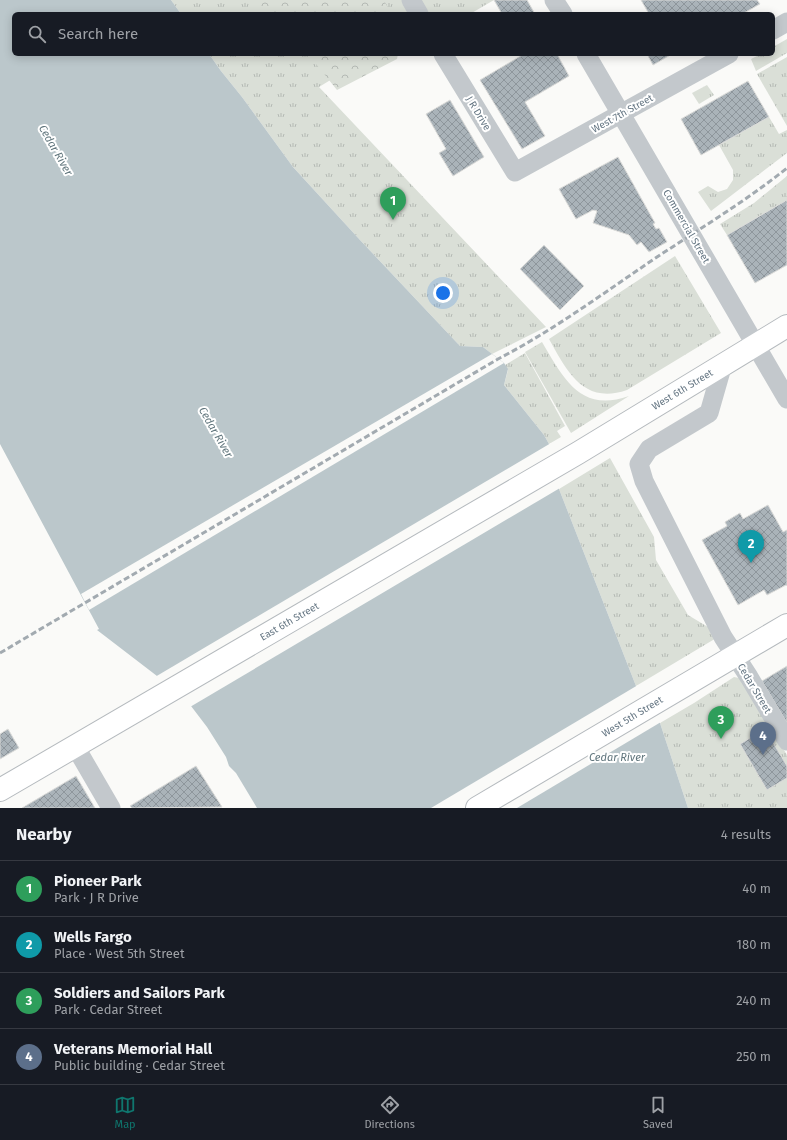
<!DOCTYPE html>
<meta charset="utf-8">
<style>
:root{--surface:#171b24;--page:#20242c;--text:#f1f3f6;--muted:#9ea1a6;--line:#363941;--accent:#0f766e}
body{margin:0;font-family:"Fira Sans",sans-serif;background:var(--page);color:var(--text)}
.you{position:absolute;left:443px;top:293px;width:14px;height:14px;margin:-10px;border:3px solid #fff;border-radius:50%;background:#1a73e8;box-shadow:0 0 0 6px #1a73e833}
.badge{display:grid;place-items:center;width:26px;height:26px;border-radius:50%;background:var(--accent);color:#fff;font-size:13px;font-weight:700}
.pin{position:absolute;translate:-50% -33px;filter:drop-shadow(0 1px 2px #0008)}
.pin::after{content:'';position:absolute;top:21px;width:14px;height:12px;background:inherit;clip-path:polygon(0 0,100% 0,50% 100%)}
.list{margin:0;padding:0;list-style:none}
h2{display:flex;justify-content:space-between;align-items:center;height:52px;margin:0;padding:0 16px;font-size:17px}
h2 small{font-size:13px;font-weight:400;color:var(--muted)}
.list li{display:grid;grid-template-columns:26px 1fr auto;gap:12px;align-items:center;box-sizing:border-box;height:56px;padding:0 16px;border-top:1px solid var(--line)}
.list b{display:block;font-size:15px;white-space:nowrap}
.list p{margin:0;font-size:13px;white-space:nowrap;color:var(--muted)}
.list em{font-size:13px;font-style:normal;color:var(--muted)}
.icon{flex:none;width:22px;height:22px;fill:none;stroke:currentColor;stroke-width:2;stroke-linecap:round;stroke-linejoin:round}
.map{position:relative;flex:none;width:787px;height:808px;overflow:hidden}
.search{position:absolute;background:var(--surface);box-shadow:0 2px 10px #0003;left:12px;right:12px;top:12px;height:44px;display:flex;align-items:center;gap:10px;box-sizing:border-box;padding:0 14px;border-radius:6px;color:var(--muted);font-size:15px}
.sheet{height:276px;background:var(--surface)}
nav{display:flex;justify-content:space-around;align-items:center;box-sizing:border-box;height:56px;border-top:1px solid var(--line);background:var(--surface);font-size:11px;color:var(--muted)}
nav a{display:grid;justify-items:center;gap:2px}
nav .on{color:var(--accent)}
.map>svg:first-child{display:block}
.grass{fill:url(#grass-tufts)}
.forest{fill:url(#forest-crowns)}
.water{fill:#bbc7cb}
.pier{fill:#fafaf8}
.building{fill:url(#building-cross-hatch);stroke:#dcdcda}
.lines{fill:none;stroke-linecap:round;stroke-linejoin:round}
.major-casing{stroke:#b5babe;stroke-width:24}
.minor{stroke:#c3c8cc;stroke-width:19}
.major{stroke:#fff;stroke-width:22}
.rail{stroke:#a2aab0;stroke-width:3;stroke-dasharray:6 3;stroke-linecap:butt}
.labels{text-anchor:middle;stroke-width:4;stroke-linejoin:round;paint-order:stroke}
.street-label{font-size:10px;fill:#657683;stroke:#fff}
.water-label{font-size:11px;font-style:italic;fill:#60757c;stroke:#fff}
</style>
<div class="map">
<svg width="787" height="808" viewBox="0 0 787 808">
<defs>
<pattern id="grass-tufts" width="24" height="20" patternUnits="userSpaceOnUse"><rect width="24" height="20" fill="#dadfd7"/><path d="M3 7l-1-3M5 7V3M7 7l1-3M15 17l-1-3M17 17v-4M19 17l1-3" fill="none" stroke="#b4b9b4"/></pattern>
<pattern id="forest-crowns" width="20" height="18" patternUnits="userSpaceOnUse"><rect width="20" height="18" fill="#dadfd7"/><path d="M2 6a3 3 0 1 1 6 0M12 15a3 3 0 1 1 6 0" fill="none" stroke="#b4b9b4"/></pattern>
<pattern id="building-cross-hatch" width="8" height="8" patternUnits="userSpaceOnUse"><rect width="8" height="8" fill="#aab3b9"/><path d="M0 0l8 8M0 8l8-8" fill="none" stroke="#8e969c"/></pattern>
</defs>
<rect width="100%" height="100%" fill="#fafaf8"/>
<g class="grass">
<path d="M171,0H403L411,14H181Z"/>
<path d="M417,0H494L470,14H426Z"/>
<path d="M787,39V53L756,71L751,59L761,54H773V47Z"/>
<path d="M209,54H373L319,87L546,327L492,354L483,347L460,346L360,240L293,167L242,97L221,71Z"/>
<path d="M787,57V126L757,74Z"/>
<path d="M707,85L714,95L699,104L692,93Z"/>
<path d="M769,117L779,134L787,130V153L711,211L698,192L708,186L718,192L727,189L733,180V170L719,145Z"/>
<path d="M787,176V200L727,235L720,224L754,203Z"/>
<path d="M675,256L721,333L627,390C583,405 567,371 549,339Z"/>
<path d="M542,342C564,379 580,413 629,396L571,433L525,352Z"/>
<path d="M525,353L565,426L557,431L561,437L549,444L544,435L504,385L508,370L505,365Z"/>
<path d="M610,458L654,537L656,560L688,615L713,630L718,637L636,686L559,489Z"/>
<path d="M734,677L739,678L744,682L787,755V808H688L660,723L694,703Z"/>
</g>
<g class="forest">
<path d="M242,0H384L391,14H265Z"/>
<path d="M308,54H398L397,59L337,90Z"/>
</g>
<path class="water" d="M0,0H171L181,14H14V54H209L221,71L242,97L293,167L360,240L460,346L483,347L504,363L508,369L504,385L544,435L549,444L559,489L636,686L660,723L688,808H257L236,773L229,766L226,757L207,727L191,706L157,676L97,630L99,629L0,444Z"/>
<g class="pier">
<path d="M492,354L504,363L89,610L81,594Z"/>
<path d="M551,443L560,488L190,707L155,677Z"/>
<path d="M638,685L661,722L517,808H431Z"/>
</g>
<g class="building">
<path d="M494,0H527L535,14H502Z"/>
<path d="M641,0H757L760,4L742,14H649Z"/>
<path d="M524,54H557L569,76L525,102L545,136L522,149L480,80Z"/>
<path d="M647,54H672L653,65Z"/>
<path d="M748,81L769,117L701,155L681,119Z"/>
<path d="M450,100L484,157L453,176L439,153L446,149L426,114Z"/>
<path d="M618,157L655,223L653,224L656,229L659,228L667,242L649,252L641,242L637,245L629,235L593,223L597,211L593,210L576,219L559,189Z"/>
<path d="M787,200V265L755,283L727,235Z"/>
<path d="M544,245L584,286L560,310L520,269Z"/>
<path d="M768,505L783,532L787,530V586L786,585L767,595L764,590L738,605L702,540L727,526L725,522L740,513L743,519Z"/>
<path d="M787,666V723L762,681Z"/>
<path d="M8,729L19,748L0,759V734Z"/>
<path d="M765,729L787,766V778L767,790L740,744Z"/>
<path d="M196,766L222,807L132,808L130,806Z"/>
<path d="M76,776L95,808H22Z"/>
</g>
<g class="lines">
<g class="major-casing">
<g id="major">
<path d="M0,790L578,453L787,326"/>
<path d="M477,808L787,625"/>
</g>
</g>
<g class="minor">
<path d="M411,0L419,14"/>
<path d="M554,0L563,14"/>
<path d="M773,30L787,22"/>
<path d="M443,54L515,172L729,54"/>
<path d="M586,54L787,399"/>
<path d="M723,364L709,413L649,449L639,464L644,481L723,637L749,677L787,741"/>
<path d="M75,746L111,808"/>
</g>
<use href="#major" class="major"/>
<path class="rail" d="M0,653L498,359C554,330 605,292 657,257C701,228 746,201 787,168"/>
</g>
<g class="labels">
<g class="street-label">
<text transform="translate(479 113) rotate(59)" y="4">J R Drive</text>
<text transform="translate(622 113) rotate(-29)" y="4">West 7th Street</text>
<text transform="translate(687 226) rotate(60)" y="4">Commercial Street</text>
<text transform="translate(682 389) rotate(-31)" y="4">West 6th Street</text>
<text transform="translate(289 621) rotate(-30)" y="4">East 6th Street</text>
<text transform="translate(755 688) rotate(59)" y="4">Cedar Street</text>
<text transform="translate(632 716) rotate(-31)" y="4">West 5th Street</text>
</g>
<g class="water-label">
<text transform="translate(56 150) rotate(60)" y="4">Cedar River</text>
<text transform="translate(216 432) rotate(60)" y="4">Cedar River</text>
<text x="617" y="761">Cedar River</text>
</g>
</g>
</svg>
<div class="you"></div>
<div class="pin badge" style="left:393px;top:220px;background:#2e9e5b">1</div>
<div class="pin badge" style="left:751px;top:563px;background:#0f9aa8">2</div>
<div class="pin badge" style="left:721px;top:739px;background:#2e9e5b">3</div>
<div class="pin badge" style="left:763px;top:755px;background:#5c6f8a">4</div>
<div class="search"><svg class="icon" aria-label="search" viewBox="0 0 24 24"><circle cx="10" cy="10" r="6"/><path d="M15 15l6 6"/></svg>Search here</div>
</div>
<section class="sheet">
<h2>Nearby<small>4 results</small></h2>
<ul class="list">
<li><span class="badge" style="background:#2e9e5b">1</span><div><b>Pioneer Park</b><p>Park · J R Drive</p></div><em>40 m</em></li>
<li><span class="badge" style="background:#0f9aa8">2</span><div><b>Wells Fargo</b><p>Place · West 5th Street</p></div><em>180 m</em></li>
<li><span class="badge" style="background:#2e9e5b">3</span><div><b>Soldiers and Sailors Park</b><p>Park · Cedar Street</p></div><em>240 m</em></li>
<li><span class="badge" style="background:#5c6f8a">4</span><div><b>Veterans Memorial Hall</b><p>Public building · Cedar Street</p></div><em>250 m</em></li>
</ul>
</section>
<nav>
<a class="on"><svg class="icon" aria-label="map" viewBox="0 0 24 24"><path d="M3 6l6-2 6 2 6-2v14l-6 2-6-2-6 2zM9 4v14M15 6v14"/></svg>Map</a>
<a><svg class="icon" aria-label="directions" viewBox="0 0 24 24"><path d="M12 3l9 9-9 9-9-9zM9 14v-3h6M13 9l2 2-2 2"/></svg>Directions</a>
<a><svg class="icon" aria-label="saved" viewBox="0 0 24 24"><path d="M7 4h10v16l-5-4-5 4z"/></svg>Saved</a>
</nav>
